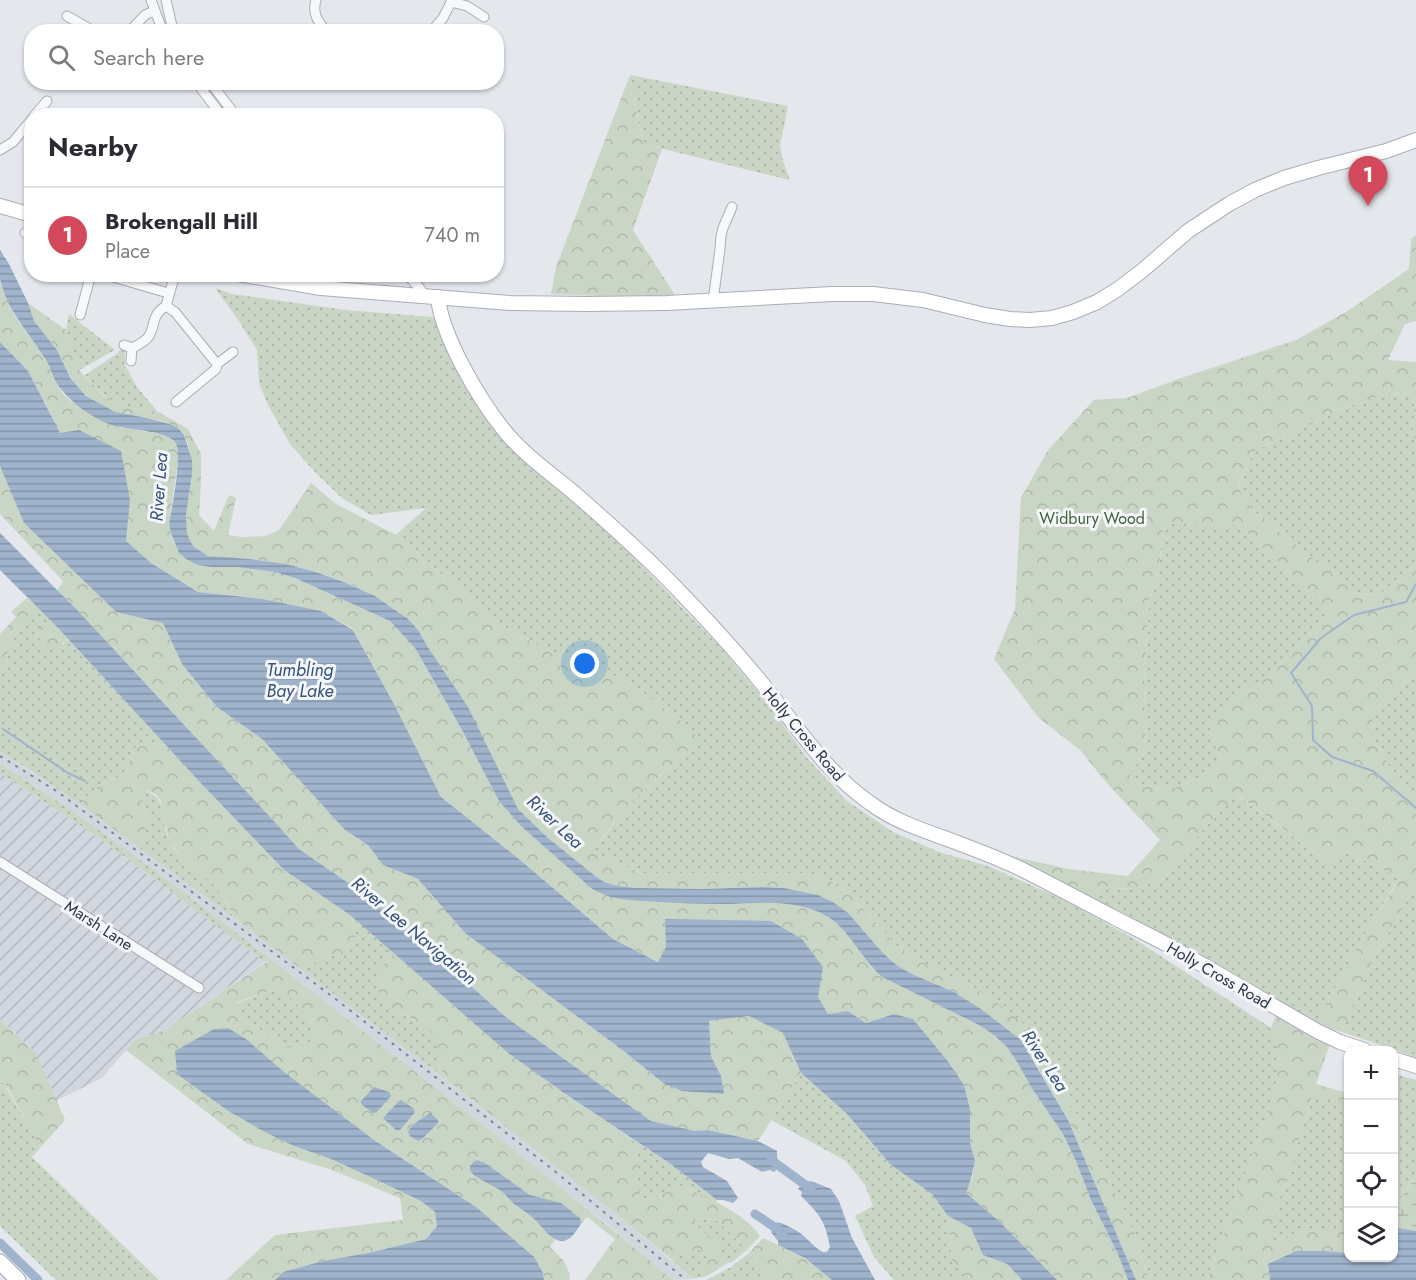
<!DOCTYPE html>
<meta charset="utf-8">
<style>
:root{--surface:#fff;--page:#f2f2f3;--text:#2b2b33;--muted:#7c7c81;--line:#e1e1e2;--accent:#d1495b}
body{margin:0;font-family:Jost,sans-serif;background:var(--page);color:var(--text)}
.controls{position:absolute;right:18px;bottom:18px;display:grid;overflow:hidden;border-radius:12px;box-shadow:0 2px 4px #0004}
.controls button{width:54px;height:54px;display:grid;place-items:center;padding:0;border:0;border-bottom:2px solid var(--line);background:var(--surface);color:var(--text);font:30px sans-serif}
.you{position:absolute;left:585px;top:664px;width:21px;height:21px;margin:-15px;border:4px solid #fff;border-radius:50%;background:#1a73e8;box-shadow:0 0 0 9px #1a73e833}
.badge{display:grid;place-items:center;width:39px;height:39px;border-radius:50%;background:var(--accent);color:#fff;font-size:20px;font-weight:700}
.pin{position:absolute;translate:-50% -50px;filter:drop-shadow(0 2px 3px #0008)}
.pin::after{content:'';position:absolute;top:32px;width:21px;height:18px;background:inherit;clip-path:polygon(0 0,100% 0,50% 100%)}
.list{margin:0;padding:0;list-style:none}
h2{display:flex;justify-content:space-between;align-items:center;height:78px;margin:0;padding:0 24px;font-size:26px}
h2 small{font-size:20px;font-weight:400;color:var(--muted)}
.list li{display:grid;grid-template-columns:39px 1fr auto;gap:18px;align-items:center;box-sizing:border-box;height:96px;padding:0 24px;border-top:2px solid var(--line)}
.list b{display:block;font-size:22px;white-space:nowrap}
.list p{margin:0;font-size:20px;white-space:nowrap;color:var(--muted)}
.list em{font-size:20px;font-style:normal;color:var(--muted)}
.icon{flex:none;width:33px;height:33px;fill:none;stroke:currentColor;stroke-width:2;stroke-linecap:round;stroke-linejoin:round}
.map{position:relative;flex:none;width:1416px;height:1280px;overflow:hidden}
.search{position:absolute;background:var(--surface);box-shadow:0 2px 4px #0004;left:24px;top:24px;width:480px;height:66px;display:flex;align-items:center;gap:15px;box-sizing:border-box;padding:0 21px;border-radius:24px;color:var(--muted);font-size:22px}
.panel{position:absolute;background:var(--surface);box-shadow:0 2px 4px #0004;left:24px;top:108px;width:480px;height:174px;border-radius:24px}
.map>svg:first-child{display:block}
.built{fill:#d2d6de}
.industrial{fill:url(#industrial-furrows)}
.grass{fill:url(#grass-dots)}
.forest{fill:url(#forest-crowns);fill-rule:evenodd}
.wetland{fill:url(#wetland-marsh)}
.water{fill:url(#water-rules)}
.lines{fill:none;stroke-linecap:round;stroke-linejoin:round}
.stream{stroke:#9fb4cc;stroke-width:2}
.canal{stroke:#9fb4cc;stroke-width:9}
.street-casing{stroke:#a9aeb7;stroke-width:11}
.secondary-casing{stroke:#a9aeb7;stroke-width:16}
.primary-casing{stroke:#a3abb8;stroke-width:17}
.street{stroke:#f7f8fa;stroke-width:9}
.secondary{stroke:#fff;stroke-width:14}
.primary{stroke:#fff;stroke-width:15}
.rail{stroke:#7d8696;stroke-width:2;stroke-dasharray:3 6;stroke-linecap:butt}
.labels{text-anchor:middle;stroke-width:6;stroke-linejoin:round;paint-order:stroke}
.park-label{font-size:16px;fill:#3f6138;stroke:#f4f6f9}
.street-label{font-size:16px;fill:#2b3445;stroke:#f4f6f9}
.water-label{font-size:18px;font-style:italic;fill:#34527a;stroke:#f4f6f9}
</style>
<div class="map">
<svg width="1416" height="1280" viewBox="0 0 1416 1280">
<defs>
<pattern id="industrial-furrows" width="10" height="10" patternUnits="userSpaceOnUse" patternTransform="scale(1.5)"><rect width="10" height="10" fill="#d2d6de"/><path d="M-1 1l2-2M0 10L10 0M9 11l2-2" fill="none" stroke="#b4b8c0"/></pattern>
<pattern id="grass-dots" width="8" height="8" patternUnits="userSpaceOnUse" patternTransform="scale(1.5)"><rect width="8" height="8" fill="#c9d6c5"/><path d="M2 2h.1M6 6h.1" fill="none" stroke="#adb8ab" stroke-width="1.8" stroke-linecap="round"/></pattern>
<pattern id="forest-crowns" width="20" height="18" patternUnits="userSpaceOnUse" patternTransform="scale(1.5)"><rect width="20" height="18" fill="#c9d6c5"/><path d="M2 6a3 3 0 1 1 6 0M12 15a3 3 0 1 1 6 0" fill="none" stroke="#adb8ab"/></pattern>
<pattern id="wetland-marsh" width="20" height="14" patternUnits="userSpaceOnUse" patternTransform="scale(1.5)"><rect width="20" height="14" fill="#c9d6c5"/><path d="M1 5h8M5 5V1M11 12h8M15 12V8" fill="none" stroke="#adb8ab"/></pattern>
<pattern id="water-rules" width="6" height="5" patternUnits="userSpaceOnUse" patternTransform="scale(1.5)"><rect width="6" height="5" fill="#9fb4cc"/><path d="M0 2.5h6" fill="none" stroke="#8293a7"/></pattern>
</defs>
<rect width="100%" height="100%" fill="#e4e7ec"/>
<path class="built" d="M0,752L67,795L233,917L447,1080L627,1223L693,1279L673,1280L607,1224L464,1110L271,959L116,843L38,788L0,764Z"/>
<path class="industrial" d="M0,773L98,837L265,962L165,1030L135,1040L102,1078L56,1101L36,1053L0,1019Z"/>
<g class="grass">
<path d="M630,75L788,106L780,146L783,161L790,180L643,144Z"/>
<path d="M215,288L232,294L346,310L433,317L458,372L475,400L516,452L614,537L721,648L769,705L808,759L847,801L893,832L939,852L988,866L1060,898L1133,938L1271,1028L1276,1041L1279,1061L1274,1095L1207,1280H1149L1134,1233L1087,1135L1023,1023L978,990L910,956L896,945L850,894L832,882L818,875L797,873H641L593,852L626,807L699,740L687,725L628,682L604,672L550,652L501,625L396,535L426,508L371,515L342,498L316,473L290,444L268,405L259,383L257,350L239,321Z"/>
<path d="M69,314L115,350L79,370L66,330Z"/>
<path d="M120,349L125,351V365L137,387L157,411C138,410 117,407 102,393C96,388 90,381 85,375L118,353Z"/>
<path d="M1390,393L1415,394L1413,434L1416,446V562L1403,578L1378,595L1358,594L1251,509L1238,488L1253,452L1341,409Z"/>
<path d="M1175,523L1205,526L1239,525L1327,607L1326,617L1280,664L1210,730L1221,762L1199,778L1173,789L1144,786L1129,775L1146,750L1144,684L1149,599L1158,579L1163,530Z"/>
<path d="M41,611L54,624L48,625L63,645L67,638L166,745L146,742L133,752L125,774L99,785L92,794L83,798L81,805L28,769L0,752V672L6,667L8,650L17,632Z"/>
<path d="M1416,671V799L1391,769L1371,734L1372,716Z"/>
<path d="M0,764C94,822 182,892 271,959L265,962L98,837L0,773Z"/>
<path d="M145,790C173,803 159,821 170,842C181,862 202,872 217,888C224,897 229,906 233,917L139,848L144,837L148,818L140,794Z"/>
<path d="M1237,795L1329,863L1346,851L1399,878L1369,927L1315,1024L1095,902L1099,887L1130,889L1163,880L1206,826Z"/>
<path d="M1416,885V1057L1342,1032L1364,980L1378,951Z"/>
<path d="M350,915L397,956L384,963L401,1014L425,1025L437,1038V1061L447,1080L302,970L325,957L346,953L355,929Z"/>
<path d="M269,991C270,991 279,991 279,991C292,995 309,1018 315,1029L312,1041C307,1044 302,1049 295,1048C283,1047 247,1021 236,1013L238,1003Z"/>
<path d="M801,1073L847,1114L891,1165L932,1194L948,1216L952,1262L971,1280H894L874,1257L855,1216L873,1206L865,1185L846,1161L771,1120Z"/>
<path d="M1394,1074L1416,1080V1176L1394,1207Z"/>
<path d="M0,1078C15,1100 26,1125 41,1147L32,1157L159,1280H56L0,1226Z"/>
<path d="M1312,1093L1348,1103V1221L1347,1228L1342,1234L1319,1231L1299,1232L1269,1242L1280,1197L1290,1173L1301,1132L1311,1101Z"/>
<path d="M638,1143L672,1165L717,1200L716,1203L684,1186L670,1190L651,1200L642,1198L638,1189Z"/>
<path d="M696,1218L718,1221L747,1250L731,1263L728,1262L725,1265L722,1257L695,1224Z"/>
<path d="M699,1249L707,1257L702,1271L707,1276L693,1279L671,1259Z"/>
<path d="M749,1253L773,1280H706L731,1267Z"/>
</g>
<g class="forest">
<path d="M630,75L643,144L662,149L633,230L675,295L625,297L551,294L556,267Z"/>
<path d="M1416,235V321L1405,324L1388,360L1416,362V446L1413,434L1415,394L1390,393L1341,409L1253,452L1238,487L1251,509L1358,594L1378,595L1403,578L1416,562V671L1373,716L1371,734L1391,769L1416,799V885L1378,951L1364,980L1342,1032L1315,1024L1369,927L1395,886L1399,878L1346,851L1329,863L1238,795L1206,826L1163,880L1130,889L1099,887L1095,902L1001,854L1069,869L1128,876L1160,840L1106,782L1080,750L1039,718L994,659L1015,609L1021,498L1048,450L1094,400L1127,398L1181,378L1296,340L1346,312L1409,269L1411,239ZM1175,523L1205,526L1239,525L1327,607L1326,617L1280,664L1219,711L1210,730L1221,762L1199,778L1173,789L1144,786L1129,775L1146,750L1144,684L1149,599L1158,579L1163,530Z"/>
<path d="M0,277L14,315L48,362L55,380L63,394L72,402L119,427L160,434L170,438L175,442L177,448L178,461L169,523L174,543L211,567H236L275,572L295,578L390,621L415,648L462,730L499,801L522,827L591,888L729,904L773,902L792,904L810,908L824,914L835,922L848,934L871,967L882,977L979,1025L994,1035L1007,1047L1017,1062L1033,1090L1063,1134L1076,1161L1091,1200L1117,1252L1128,1280H1057L1001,1223L965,1193L972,1179L975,1161L970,1143V1109L964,1085L947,1060L913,1019L894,1014L866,1023L848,1011L828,1014L818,997L710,920L666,919V947L659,962L613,939L519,859L441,797L394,704L353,629L321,611L263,599L198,592L151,563L125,541L130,500L60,433L28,371L0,342Z"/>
<path d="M28,303L66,330L79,370L103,395L117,403L135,409L157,411L188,429L201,454V481L199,515L214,531L229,495L236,498L228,535L242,537L266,536L279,530L311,483L336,504L396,535L501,625L550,652L604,672L628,682L687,725L700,740C661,775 620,807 594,852L641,873H797L818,875L832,882L850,894L896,945L910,956L978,990L1006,1009L1023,1023L1087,1135L1134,1233L1149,1280H1136L1068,1120L1035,1062L1003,1026L981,1009L954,992L912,974L896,965L881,951L784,888L762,887L703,889L637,888L618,886L604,882L594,875L547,837L518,809L418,630C376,586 313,567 254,559C238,557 214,560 200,552C175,537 191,498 192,475C192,461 190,443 182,432C171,418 133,417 117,413C99,408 80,393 71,378C66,368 62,358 56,349C50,339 39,331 34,321C31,315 30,309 28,303Z"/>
<path d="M0,466L24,523L116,612L163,622L182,664L217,707L262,739L345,830L368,845L383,865L418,879L465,933L625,1052L663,1083L721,1076L711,1056L709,1021L749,1016L783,1033L801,1073L758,1141L708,1130L695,1131L651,1121L507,1018L403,926L357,889L299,849L155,693L57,591L63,581L0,514Z"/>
<path d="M27,598L41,611L17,633L8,650L6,667L0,672V634L16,617L11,612Z"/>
<path d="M44,624H54L67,638C61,648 51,654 41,646L39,636L40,626Z"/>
<path d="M146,742L166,745L284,870L350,915L355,929V941L346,954L325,957L302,970L233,917L227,902L216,887L182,858L169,841L161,801L155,794L146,790L140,794L148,818L144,837L139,848L81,805L83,798L92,794L99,785L125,774L133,752L138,743Z"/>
<path d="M397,956L508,1053L564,1093L638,1143V1189L642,1198L651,1200L670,1190L684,1186C708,1199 745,1213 760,1236L747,1250L718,1221L696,1218L695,1224L718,1244L725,1265L707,1276L701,1271L700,1264L707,1257L699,1249L671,1259L627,1223L447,1080L437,1061V1038C432,1034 428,1028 423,1025C403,1012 375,1009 377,979C378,965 386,962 397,956Z"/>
<path d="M271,959C406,1065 542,1169 673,1280H585L615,1239L587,1217L581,1224L580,1218L530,1195L485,1163L477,1160L472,1163L470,1167L502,1191L515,1205L531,1216L555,1240L550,1247L563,1260L570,1274L569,1280H544L543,1273L476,1207L374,1140L283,1072L246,1039L178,1074L228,1111L294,1146L331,1159L379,1181L421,1201L435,1212L437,1226L426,1239L368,1253L323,1261L283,1272L275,1280H226L275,1235L403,1220L400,1198L332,1170L248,1144L126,1050L135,1040L165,1030ZM269,991C270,991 278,991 279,991C292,995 309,1018 315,1029L312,1041C307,1044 302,1049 295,1048C283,1047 247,1021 236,1013L238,1002Z"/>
<path d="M1277,1013L1331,1041L1316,1084L1347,1093L1348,1090V1103L1312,1094L1311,1101L1301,1132L1290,1173L1280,1197L1269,1242L1299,1232L1319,1231L1342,1233L1347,1228L1348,1221V1253L1325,1251H1296L1268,1264L1270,1280H1207L1274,1095L1279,1061L1276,1041L1271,1028Z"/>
<path d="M0,1019L36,1053L65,1120L41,1147L31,1132L12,1095L0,1078Z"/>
<path d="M948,1216L971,1228L983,1255L1007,1264L1022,1280H971L952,1262Z"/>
<path d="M763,1238L805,1258L832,1280H773L749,1253Z"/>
</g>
<path class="wetland" d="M1416,1176V1231L1394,1227V1207Z"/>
<g class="water">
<path d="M0,250L9,264L28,303L34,321L57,350L71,379L86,396L115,412L147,418L173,425L179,429L184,435L192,460V475L186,516L187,533L190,541L194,547L208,556L251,559L286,564L316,572L344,582L375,596L408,619L418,630L429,649L468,707L518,809L547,837L594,875L604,882L618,886L637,888L703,889L762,887L784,888L817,895L833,902L848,913L881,951L896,965L912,974L954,992L981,1009L1021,1040L1068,1120L1136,1280H1128L1117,1252L1091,1200L1076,1161L1063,1134L1033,1090L1017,1062L1007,1047L994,1035L979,1025L882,977C860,958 849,927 823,914C792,899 760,903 727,904C699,904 672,903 644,901C624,900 609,899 591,888L522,827L499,801L462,730L415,648L390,621L295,578L275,572L236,567H211L198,565L186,559L179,553L171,533L169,523C172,508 183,453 175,442C166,430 124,430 109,424C89,416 67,400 56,382C52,374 50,365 44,357C27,330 7,311 0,278C0,269 0,259 0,250Z"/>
<path d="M0,342L28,371L60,433L79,430L121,451L130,500L126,541L151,563L198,592L263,599L321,611L353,630L394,704L441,797L519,859L613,939L658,962L666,947L665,919L771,921L802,939L823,967L818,997L828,1014L848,1011L866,1023L894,1014L913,1019L947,1060L964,1085L970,1109V1143L975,1161L971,1179L966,1193L1001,1223L1057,1280H1022L1007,1264L983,1255L971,1228L948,1216L932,1194L891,1165L847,1114L801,1073L783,1033L749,1016L709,1021L711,1056L721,1076L724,1094L682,1091L663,1083L625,1052L465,933L418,879L383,865L368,845L345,830L262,739L217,707L182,664L163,623L116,612L24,523L0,466Z"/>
<path d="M0,533L78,611L271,818L299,849L357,889L403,926L507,1018L651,1121L695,1131L708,1130L758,1141L777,1151V1158L781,1165L774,1172L770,1170L762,1172L738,1158L729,1159L708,1153L701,1162L703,1167L727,1181L738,1198L733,1203L723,1200H717L672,1165L564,1093L508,1053L350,915L284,870L198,780L58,628L0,570Z"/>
<path d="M228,1028L246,1039L284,1072L374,1140L476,1207L534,1257L543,1273L544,1280H275L283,1272L323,1261L368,1253L426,1239L437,1226L435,1212L421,1201L379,1181L331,1159L294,1146L267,1133L228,1111L177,1074L175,1051L214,1029Z"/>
<path d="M374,1087L389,1092L391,1096L377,1112L373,1113L361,1104V1101Z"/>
<path d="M401,1100L413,1108L415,1112L400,1130H396L383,1118L399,1101Z"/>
<path d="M430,1113L438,1120V1123L421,1140L418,1141L410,1136L408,1132C413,1123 421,1119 430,1113Z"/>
<path d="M477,1160L485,1163L530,1195L561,1203L580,1218L581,1224C576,1231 571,1241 562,1241C551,1241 541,1225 533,1218C528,1213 520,1209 514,1204C510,1200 506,1195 501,1191C495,1186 472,1177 470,1170C469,1165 473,1162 477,1160Z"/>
<path d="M805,1181L814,1182L831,1189L839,1201L852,1238L875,1280H832L805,1258L778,1245V1241L771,1232L777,1222C785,1224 793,1228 800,1233C806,1237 817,1250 823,1252C828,1253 828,1250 830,1247C825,1220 820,1215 801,1196L802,1192L798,1189Z"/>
<path d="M1394,1227L1416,1231V1280H1270L1268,1264L1296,1251H1325L1348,1253V1258H1394Z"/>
</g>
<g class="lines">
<g class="stream">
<path d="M1416,584L1406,602L1354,615L1321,638L1291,673L1312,706L1313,740L1332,757L1373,771L1416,808"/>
<path d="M3,729L68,773L85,781"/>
</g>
<g class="canal">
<path d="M771,1160L811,1189"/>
<path d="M755,1214L783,1233"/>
<path d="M0,1243L38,1280"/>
</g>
<g class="street-casing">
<g id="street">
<path d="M151,0L163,32"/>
<path d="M166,0L172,26L175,32"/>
<path d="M316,0C312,14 318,22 327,32"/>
<path d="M451,2L467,6L484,17"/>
<path d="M67,16L95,32"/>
<path d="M129,32L145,15L154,11"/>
<path d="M431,32L443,18L452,0"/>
<path d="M196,82L222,116"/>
<path d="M210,82L236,116"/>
<path d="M34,116L47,101"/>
<path d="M0,150L13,142L32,119"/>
<path d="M25,233L32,236"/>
<path d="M103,274L168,293"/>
<path d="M406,274L419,287L425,296"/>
<path d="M713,301L720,249L721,236L723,228L732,207"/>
<path d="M166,306L175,312L217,364"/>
<path d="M80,315L91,274"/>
<path d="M124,345L132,348L131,361"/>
<path d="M132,348C138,345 145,342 149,336C156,324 151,315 166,306L175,274"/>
<path d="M176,402L216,369L217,364L233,352"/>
<path d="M0,862L199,988"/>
</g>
</g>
<g class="secondary-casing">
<g id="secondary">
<path d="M0,206L32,215"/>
<path d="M238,274L321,288L510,303L586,304L667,303L832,294H873L923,300L985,315L1010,319L1030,320L1052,318L1073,312L1097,302L1118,289L1143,270L1188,231L1229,204L1255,190L1284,178L1318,168L1386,151L1416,140"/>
<path d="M438,297C441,335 479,399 503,429C522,453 549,472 573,492C610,524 647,557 681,593C708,621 735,650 760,681C795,723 824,771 870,803C894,821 922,830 950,840C974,849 998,858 1021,869C1053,885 1084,902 1115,918C1136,929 1158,939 1178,951C1225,977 1270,1004 1317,1031L1340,1042L1364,1050"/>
<path d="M1394,1059L1416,1066"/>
</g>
</g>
<g class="primary-casing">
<path id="primary" d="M0,1262L18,1280"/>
</g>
<use href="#street" class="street"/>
<use href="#secondary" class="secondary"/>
<use href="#primary" class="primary"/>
<path class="rail" d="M0,756L58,792L82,810L333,997L425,1069L552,1169L686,1280"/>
</g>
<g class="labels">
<g class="park-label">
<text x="1092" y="524">Widbury Wood</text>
</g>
<g class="street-label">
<text transform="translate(804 734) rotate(50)" y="6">Holly Cross Road</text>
<text transform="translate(99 925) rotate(33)" y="6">Marsh Lane</text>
<text transform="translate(1219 975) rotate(30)" y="6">Holly Cross Road</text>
</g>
<g class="water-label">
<text transform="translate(159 487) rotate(-86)" y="6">River Lea</text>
<text x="300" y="676">Tumbling<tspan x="300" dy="21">Bay Lake</tspan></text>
<text transform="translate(555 822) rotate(43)" y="6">River Lea</text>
<text transform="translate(414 931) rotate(40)" y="6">River Lee Navigation</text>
<text transform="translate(1045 1061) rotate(57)" y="6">River Lea</text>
</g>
</g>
</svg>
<div class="controls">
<button>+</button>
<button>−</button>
<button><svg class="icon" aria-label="locate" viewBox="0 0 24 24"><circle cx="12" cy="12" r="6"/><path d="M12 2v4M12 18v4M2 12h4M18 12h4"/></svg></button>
<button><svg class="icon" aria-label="layers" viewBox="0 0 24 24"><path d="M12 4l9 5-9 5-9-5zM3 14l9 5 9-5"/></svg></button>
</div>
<div class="you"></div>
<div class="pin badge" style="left:1368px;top:206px">1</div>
<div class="search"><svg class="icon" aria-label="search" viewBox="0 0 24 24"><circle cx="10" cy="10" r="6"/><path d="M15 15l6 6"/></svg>Search here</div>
<section class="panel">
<h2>Nearby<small></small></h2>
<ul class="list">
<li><span class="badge">1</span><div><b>Brokengall Hill</b><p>Place</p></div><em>740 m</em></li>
</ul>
</section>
</div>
